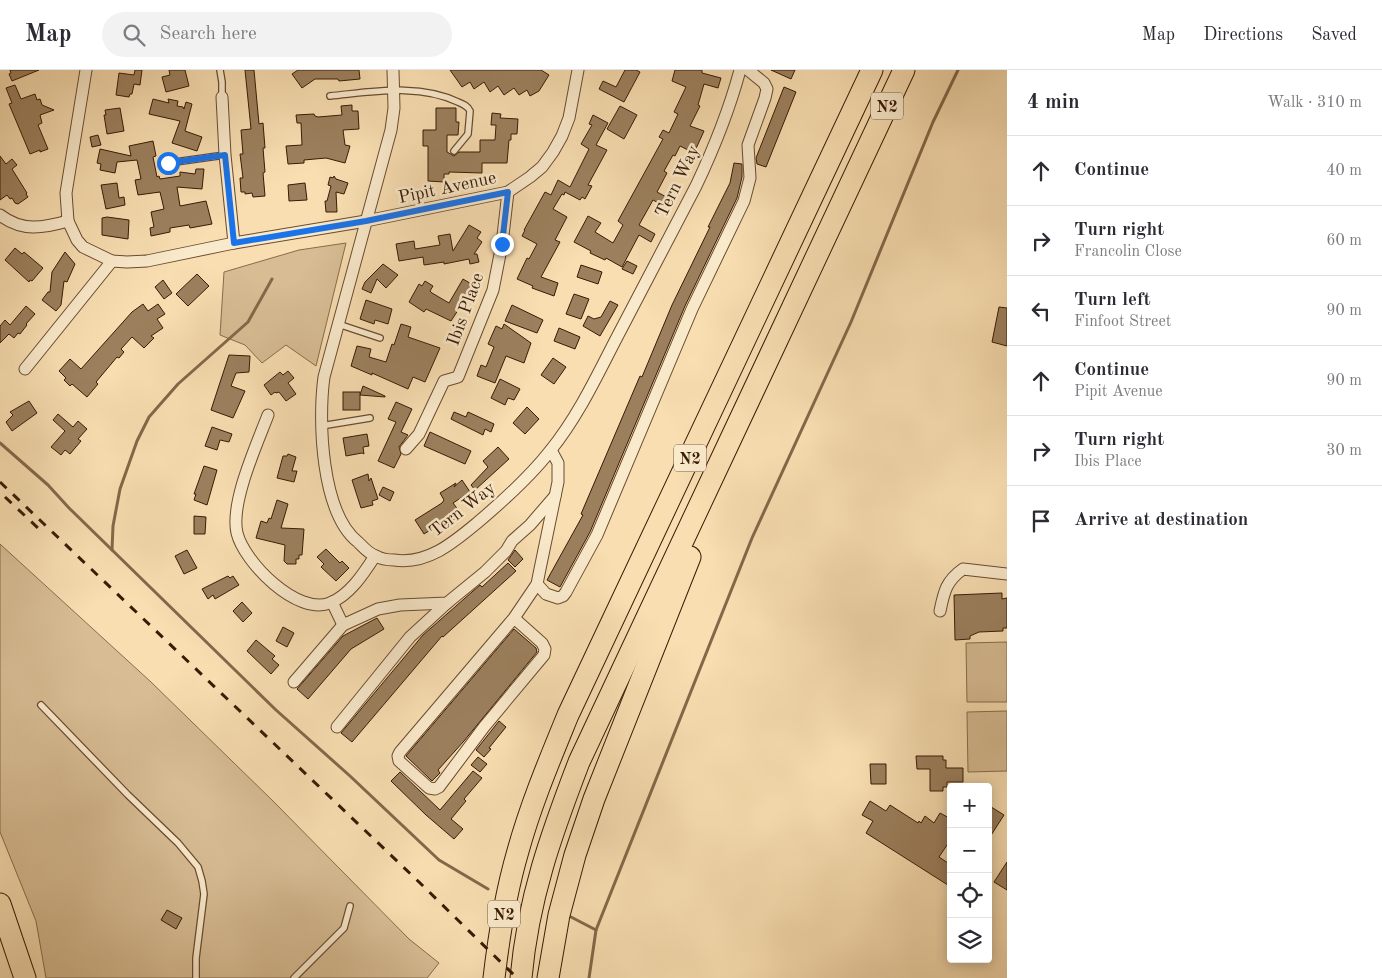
<!DOCTYPE html>
<meta charset="utf-8">
<style>
:root{--surface:#fff;--page:#f2f2f3;--text:#2b2b33;--muted:#7c7c81;--line:#e1e1e2}
body{margin:0;font-family:"Old Standard TT",serif;background:var(--page);color:var(--text)}
.controls{position:absolute;right:15px;bottom:15px;display:grid;overflow:hidden;border-radius:5px;box-shadow:0 2px 12px #0003}
.controls button{width:45px;height:45px;display:grid;place-items:center;padding:0;border:0;border-bottom:1px solid var(--line);background:var(--surface);color:var(--text);font:25px sans-serif}
.stop{position:absolute;width:15px;height:15px;margin:-11px;border:4px solid #1a73e8;border-radius:50%;background:#fff}
.stop.end{background:#1a73e8;border-color:#fff;box-shadow:0 1px 5px #0008}
.list{margin:0;padding:0;list-style:none}
h2{display:flex;justify-content:space-between;align-items:center;height:65px;margin:0;padding:0 20px;font-size:21px}
h2 small{font-size:16px;font-weight:400;color:var(--muted)}
.list li{display:grid;grid-template-columns:32px 1fr auto;gap:15px;align-items:center;box-sizing:border-box;height:70px;padding:0 20px;border-top:1px solid var(--line)}
.list b{display:block;font-size:19px;white-space:nowrap}
.list p{margin:0;font-size:16px;white-space:nowrap;color:var(--muted)}
.list em{font-size:16px;font-style:normal;color:var(--muted)}
.icon{flex:none;width:28px;height:28px;fill:none;stroke:currentColor;stroke-width:2;stroke-linecap:round;stroke-linejoin:round}
.map{position:relative;flex:none;width:1007px;height:908px;overflow:hidden}
header{display:flex;align-items:center;gap:30px;box-sizing:border-box;height:70px;padding:0 25px;background:var(--surface);border-bottom:1px solid var(--line)}
header strong{font-size:24px}
nav{display:flex;gap:28px;margin-inline-start:auto;font-size:18px}
.search{width:350px;height:45px;background:var(--page);display:flex;align-items:center;gap:12px;box-sizing:border-box;padding:0 18px;border-radius:28px;color:var(--muted);font-size:19px}
main{display:flex}
aside{flex:1;background:var(--surface)}
.map>svg:first-child{display:block}
.green{fill:#d8bd94;stroke:#886c4c}
.lines{fill:none;stroke-linecap:round;stroke-linejoin:round}
.stream{stroke:#856749;stroke-width:3}
.building{fill:#9c805e;stroke:#391a05}
.lane-casing{stroke:#694b30;stroke-width:8}
.street-casing{stroke:#694b30;stroke-width:13}
.highway-casing{stroke:#391a05;stroke-width:23}
.lane{stroke:#faeacc;stroke-width:5.5}
.street{stroke:#faeacc;stroke-width:11}
.highway{stroke:#f8deb1;stroke-width:21}
.rail{stroke:#391a05;stroke-width:3;stroke-dasharray:9 9;stroke-linecap:butt}
.route{stroke:#1a73e8;stroke-width:6}
.labels{text-anchor:middle;stroke-width:5;stroke-linejoin:round;paint-order:stroke}
.shield{fill:#faeacc;stroke:#735841;stroke-width:1}
.shield-label{font-size:16px;font-weight:bold;fill:#391a05}
.street-label{font-size:18px;fill:#391a05;stroke:#faeacc}
</style>
<header>
<strong>Map</strong>
<div class="search"><svg class="icon" aria-label="search" viewBox="0 0 24 24"><circle cx="10" cy="10" r="6"/><path d="M15 15l6 6"/></svg>Search here</div>
<nav><a>Map</a><a>Directions</a><a>Saved</a></nav>
</header>
<main>
<div class="map">
<svg width="1007" height="908" viewBox="0 0 1007 908">
<rect width="100%" height="100%" fill="#f8deb1"/>
<filter id="stains"><feTurbulence type="fractalNoise" baseFrequency=".004" numOctaves="4"/><feColorMatrix values="0 0 0 0 .2 0 0 0 0 .09 0 0 0 0 .02 0 0 0 .5 -.17"/></filter>
<radialGradient id="worn" r=".72"><stop offset=".6" stop-color="#630" stop-opacity="0"/><stop offset="1" stop-color="#630" stop-opacity=".3"/></radialGradient>
<g class="green">
<path d="M346,173L316,296L286,275L262,293L245,275L220,265L224,202L299,180Z"/>
<path d="M0,474L151,612L273,731L409,869L439,893L427,908H46L36,851L0,762Z"/>
<path d="M1007,572V632H967L966,573Z"/>
<path d="M1007,641V701L968,702L967,642Z"/>
</g>
<g class="lines">
<g class="stream">
<path d="M0,373L48,415L69,438L276,640L350,706L439,790L488,819"/>
<path d="M112,480L113,456L120,419L137,371L149,347L178,314L248,252L272,209"/>
<path d="M571,847L596,860"/>
<path d="M589,908L596,860L752,468L851,252L933,52L958,0"/>
</g>
</g>
<g class="building">
<path d="M10,0H39L12,11L9,4L11,3Z"/>
<path d="M135,0H142L140,15L134,14L132,24H130L129,27L116,25L119,3L134,5Z"/>
<path d="M169,0H185L189,16L166,22L162,7L170,5Z"/>
<path d="M245,0H254L259,54L263,53L265,78H263L265,102L263,103L265,126L253,127L252,123L245,124V122H241L240,108H243L240,84H243L241,60L251,59Z"/>
<path d="M298,0H359L360,9L339,11L338,9H315L302,18L292,4Z"/>
<path d="M450,0H541L549,5L539,21L530,26L527,20L519,25L514,18L504,25L498,16L490,22L484,12L474,19L470,12L462,17Z"/>
<path d="M625,0H636L640,2L624,32L599,19L603,11L616,17Z"/>
<path d="M675,0H702V3L721,8L718,18L704,14L698,35L700,36L690,56L704,61L694,83L680,76L675,86L673,85L664,101L667,103L657,122L672,130L668,138L653,130L639,155L655,164L651,172L639,165L622,197L606,188L605,190L590,183L591,181L574,172L588,146L601,153L595,162L613,173L623,155L618,151L663,69L659,67L663,60L669,63L678,44L674,42L686,17L672,11Z"/>
<path d="M771,0H795L791,9Z"/>
<path d="M15,15L21,29L35,24L37,30L40,29L42,35L54,40L40,45L42,53L38,55L48,79L40,82V80L30,84L9,34L12,33L6,18Z"/>
<path d="M784,17L796,22L766,97L757,94L756,88Z"/>
<path d="M153,29L169,33L168,29L178,31L177,36L183,37L184,39L186,32L192,34L185,61L202,67L197,81L172,73L180,51L149,44Z"/>
<path d="M352,35V41H358L359,59L343,60L345,75L350,76L345,93L326,88L304,90V93L288,94L286,76L302,75L301,53H297L296,45L314,44L315,46L318,47L342,45L341,36Z"/>
<path d="M620,36L637,45L624,69L607,59Z"/>
<path d="M120,38L124,61L107,64L104,45H106L105,40Z"/>
<path d="M436,38H456V52H459L458,65H447V82L454,86L459,82H480V70H495L496,55H491L492,43L501,44L500,48L518,49L517,64H511V70H509L507,93H482V103L449,102V104H444V112L428,111V76H423V60H436Z"/>
<path d="M593,45L608,53L596,75L607,80L588,115L592,116L585,129L582,127L580,130L565,122L564,125L562,124L553,139L567,147L555,170L560,172L541,207L558,213L554,226L532,218L533,216L517,209L527,188L529,189L537,174L522,166L525,160H524L545,122L551,125L558,110L570,117L589,79L581,74L592,55L589,54Z"/>
<path d="M98,65L101,75L92,77L90,67Z"/>
<path d="M153,71L156,86L153,87L157,107L159,106L160,109L180,106V102L195,104L196,99H204L202,119L177,117L180,136L206,131L212,154L190,158L189,155L170,158V162L151,166L150,158L154,157L151,142L164,139L160,122L138,125L135,110L141,109L137,90L117,92L115,103L100,100L101,94L97,93L100,79L131,86L129,76Z"/>
<path d="M0,86L6,94L12,89L17,95L12,99L27,123L26,124L28,127L18,134L15,133L12,128L10,129L7,125L0,130Z"/>
<path d="M734,93L742,94V107L737,128L685,236L590,462L560,517L547,510L583,445L581,444L640,306L642,307L672,235L710,157H708L730,113Z"/>
<path d="M334,106L336,109L348,113L344,124L336,122L337,142H326L325,131H327L331,116L328,115L330,107L333,108Z"/>
<path d="M117,113L119,128L124,127L125,135L106,139L101,115Z"/>
<path d="M305,113L307,130L289,131L288,115Z"/>
<path d="M107,147L129,150L128,169L102,165V148Z"/>
<path d="M469,155L481,162L477,168L482,172L474,184H477L479,192L470,194L469,189L444,194V192L424,195L423,187L399,191L396,174L414,171L415,179L440,175L438,166L450,164L453,181Z"/>
<path d="M15,178L22,184L24,182L43,198L32,211L30,210L29,212L5,190Z"/>
<path d="M65,182L75,194L67,212L64,211L61,235L56,241L42,230L48,222H50L52,202Z"/>
<path d="M627,191L637,196L633,204L622,199Z"/>
<path d="M383,194L398,205L386,218L377,209L371,223L362,219L365,212Z"/>
<path d="M581,195L602,202L598,214L577,207Z"/>
<path d="M197,204L209,216L188,236L176,224Z"/>
<path d="M463,209L473,215L465,232L464,231L451,251L426,239L424,242L409,232L419,214L422,216L425,211L433,216L430,221L432,223L449,233Z"/>
<path d="M163,210L172,223L164,229L155,217Z"/>
<path d="M574,224L589,229L581,249L566,244Z"/>
<path d="M366,230L392,239L388,254L375,250L374,254L360,249Z"/>
<path d="M610,231L618,235L600,266L583,256L588,246L594,249L601,247Z"/>
<path d="M143,234L148,241L158,234L165,244L157,249L163,258L151,266L154,268L144,278L132,267L121,279L124,282L119,288L117,287L96,312L98,314L87,327L72,314L70,316L64,310L66,308L59,301L70,289L81,299L132,242Z"/>
<path d="M512,235L543,250L537,263L505,251Z"/>
<path d="M26,236L35,244L26,254L27,255L20,264L18,263L14,268L9,264L0,273V256L5,250L10,255Z"/>
<path d="M999,237L1007,238V276L992,272Z"/>
<path d="M401,254L411,257L408,267L440,278L425,312L413,307L408,319L372,303V305L351,296L357,276L371,279L369,287L386,292L392,274L394,275Z"/>
<path d="M504,254L531,273L524,293L506,286L495,313L477,306L481,295L486,297L494,277L488,274L496,256L502,259Z"/>
<path d="M559,258L580,267L575,279L554,271Z"/>
<path d="M229,285L250,286L249,302L236,303L231,316L245,321L233,348L211,340Z"/>
<path d="M553,288L566,297L554,314L541,305Z"/>
<path d="M288,301L294,308L288,313L296,324L286,331L279,322L276,323L275,322L271,325L264,315L280,302L283,305Z"/>
<path d="M500,309L520,319L514,330L508,328L505,335L491,328Z"/>
<path d="M363,316L385,326V327L360,325Z"/>
<rect x="343" y="322" width="17" height="18"/>
<path d="M29,331L37,343L12,361L6,352L13,345L10,342Z"/>
<path d="M396,332L412,339L401,362L408,365L399,377L401,384L394,398L378,391L396,352L388,349Z"/>
<path d="M527,337L539,349L525,364L513,353Z"/>
<path d="M454,342L466,347L468,342L494,354L491,362L485,359L483,365L451,349Z"/>
<path d="M58,344L73,357L78,351L87,359L78,369L81,371L70,384L65,380L61,385L51,377L65,361L53,350Z"/>
<path d="M212,357L232,364L229,372L220,370L217,380L205,376Z"/>
<path d="M430,362L471,381L465,394L424,376Z"/>
<path d="M367,364L369,376L363,377L364,384L362,383L346,386L343,368Z"/>
<path d="M498,377L509,389L475,420L471,415L488,397L483,391Z"/>
<path d="M288,384L296,387L292,401H297L294,412L277,408L283,386H287Z"/>
<path d="M204,396L217,400L207,435L194,430L196,424H194Z"/>
<path d="M368,404L369,411L371,408L378,429L372,431L373,435L361,438L352,410Z"/>
<path d="M462,410L470,422L453,433L462,445L449,453L447,450L424,464L415,450L442,433L444,430L440,423L456,413L454,417Z"/>
<path d="M383,417L394,422L390,431L379,425Z"/>
<path d="M277,430L288,434L281,458L304,459L302,485H299V489H296V494H287L284,491L285,475L256,468L261,451L267,453L269,448L271,449Z"/>
<path d="M194,446L206,447L205,464H194Z"/>
<path d="M326,479L340,493L342,491L349,498L336,511L321,497L324,494L317,487Z"/>
<path d="M187,480L197,498L184,504L175,486Z"/>
<path d="M515,480L523,489L515,497L508,490Z"/>
<path d="M508,493L516,501L443,567L442,566L352,672L341,663L423,565L464,529L480,515L482,517Z"/>
<path d="M228,506L230,508L233,506L239,515L215,529L213,525L208,529L202,519Z"/>
<path d="M1002,523V529L1007,528V558H1003V561L979,562L970,566V569L955,570L954,525Z"/>
<path d="M242,532L252,543L243,552L233,541Z"/>
<path d="M377,548L384,559L351,579L308,629L297,619L343,566Z"/>
<path d="M283,557L294,563L287,577L276,571Z"/>
<path d="M514,559L536,578L537,582L464,671L438,700L440,703L432,711L406,686Z"/>
<path d="M256,570L275,586L272,589L279,595L271,604L247,581Z"/>
<path d="M499,651L506,657L489,678L491,679L484,687L476,680Z"/>
<path d="M916,686H943V690H946V698H963V712H947V717H943V721H930V699H917Z"/>
<path d="M478,687L487,694L480,702L471,695Z"/>
<path d="M870,694H886V714H871Z"/>
<path d="M473,701L482,708L464,729L466,731L451,749L463,759L454,769L426,745L391,711L400,702L440,740Z"/>
<path d="M870,731L886,741L890,735L918,753L919,751L921,753L925,746L934,753L940,743L951,749V769L939,787L951,795V817L866,763L873,751L862,745Z"/>
<path d="M988,735L1004,745L988,770Z"/>
<path d="M1007,792V820L994,812Z"/>
<path d="M167,840L182,848L176,859L161,850Z"/>
</g>
<g class="lines">
<g class="lane-casing">
<g id="lane">
<path d="M220,0L222,12V27"/>
<path d="M330,26C372,22 419,13 458,32C463,34 468,36 470,41L468,64L454,81"/>
<path d="M168,93L225,85"/>
<path d="M338,254L380,268"/>
<path d="M321,356L370,348"/>
<path d="M41,635L128,725L178,773L198,797L202,811L204,824L196,888V908"/>
<path d="M294,908L344,858L350,836"/>
</g>
</g>
<g class="street-casing">
<g id="street">
<path d="M86,0L66,123L68,151L77,170L83,177L112,191L127,192L147,191L234,173L366,151L508,122L530,107L542,97L553,82L562,66L569,48L578,0"/>
<path d="M393,0L394,38L391,60L324,307C318,350 321,443 358,472C363,477 369,484 376,486C381,489 388,490 394,490C427,495 453,473 477,453C503,431 529,408 550,381C577,348 596,308 615,271C642,219 669,168 696,116C714,78 729,41 740,0"/>
<path d="M222,27L225,85L234,173"/>
<path d="M0,145C22,162 43,158 68,151"/>
<path d="M25,299L112,191"/>
<path d="M268,345C257,374 230,433 237,463C244,492 297,546 330,533C350,525 364,503 375,486"/>
<path d="M406,379L419,364L444,311L458,307L493,220L502,174L508,122"/>
<path d="M537,514L546,524L558,528L563,526L566,522L597,465L692,239L744,131L750,108L748,75L765,28L767,19L764,13L748,0"/>
<path d="M332,532L343,555L378,539L400,535L447,533L485,502L506,481L512,471L530,455L555,426"/>
<path d="M940,541C944,522 946,511 963,499L1007,504"/>
<path d="M514,548L400,682L398,686L399,691L429,718L435,719L439,717L484,657L544,585L545,579L542,573L514,548L537,514L540,499L558,412V393L551,380"/>
<path d="M294,612L343,555"/>
<path d="M337,657L410,567L447,533"/>
</g>
</g>
<g class="highway-casing">
<g id="highway">
<path d="M0,834L25,908"/>
<path d="M494,908C499,865 506,822 518,781C531,734 550,689 568,645L872,0"/>
<path d="M521,908C528,829 551,765 579,692L904,0"/>
<path d="M548,908L559,845L575,785L594,729L690,487"/>
</g>
</g>
<use href="#lane" class="lane"/>
<use href="#street" class="street"/>
<use href="#highway" class="highway"/>
<g class="rail">
<path d="M0,412L419,812L517,908"/>
<path d="M5,427L38,458"/>
</g>
</g>
<g class="lines">
<path class="route" d="M168,93L225,85L234,173L366,151L508,122L502,174"/>
</g>
<g class="labels">
<g class="shield">
<rect x="871" y="22.5" width="32" height="27" rx="4"/>
<rect x="674" y="374.5" width="32" height="27" rx="4"/>
<rect x="488" y="830.5" width="32" height="27" rx="4"/>
</g>
<g class="shield-label">
<text x="887" y="42">N2</text>
<text x="690" y="394">N2</text>
<text x="504" y="850">N2</text>
</g>
<g class="street-label">
<text transform="translate(677 111) rotate(-64)" y="6">Tern Way</text>
<text transform="translate(447 117) rotate(-12)" y="6">Pipit Avenue</text>
<text transform="translate(465 239) rotate(-70)" y="6">Ibis Place</text>
<text transform="translate(462 439) rotate(-38)" y="6">Tern Way</text>
</g>
</g>
<rect width="100%" height="100%" filter="url(#stains)"/>
<rect width="100%" height="100%" fill="url(#worn)"/>
</svg>
<div class="controls">
<button>+</button>
<button>−</button>
<button><svg class="icon" aria-label="locate" viewBox="0 0 24 24"><circle cx="12" cy="12" r="6"/><path d="M12 2v4M12 18v4M2 12h4M18 12h4"/></svg></button>
<button><svg class="icon" aria-label="layers" viewBox="0 0 24 24"><path d="M12 4l9 5-9 5-9-5zM3 14l9 5 9-5"/></svg></button>
</div>
<div class="stop" style="left:168px;top:93px"></div>
<div class="stop end" style="left:502px;top:174px"></div>
</div>
<aside>
<h2>4 min<small>Walk · 310 m</small></h2>
<ul class="list">
<li><svg class="icon" aria-label="ahead" viewBox="0 0 24 24"><path d="M12 20V5M6 11l6-6 6 6"/></svg><div><b>Continue</b></div><em>40 m</em></li>
<li><svg class="icon" aria-label="right" viewBox="0 0 24 24"><path d="M7 20v-9h11M14 6l5 5-5 5"/></svg><div><b>Turn right</b><p>Francolin Close</p></div><em>60 m</em></li>
<li><svg class="icon" aria-label="left" viewBox="0 0 24 24"><path d="M17 20v-9H6M10 6l-5 5 5 5"/></svg><div><b>Turn left</b><p>Finfoot Street</p></div><em>90 m</em></li>
<li><svg class="icon" aria-label="ahead" viewBox="0 0 24 24"><path d="M12 20V5M6 11l6-6 6 6"/></svg><div><b>Continue</b><p>Pipit Avenue</p></div><em>90 m</em></li>
<li><svg class="icon" aria-label="right" viewBox="0 0 24 24"><path d="M7 20v-9h11M14 6l5 5-5 5"/></svg><div><b>Turn right</b><p>Ibis Place</p></div><em>30 m</em></li>
<li><svg class="icon" aria-label="arrive" viewBox="0 0 24 24"><path d="M6 21V4h12l-3 4 3 4H6"/></svg><div><b>Arrive at destination</b></div></li>
</ul>
</aside>
</main>
